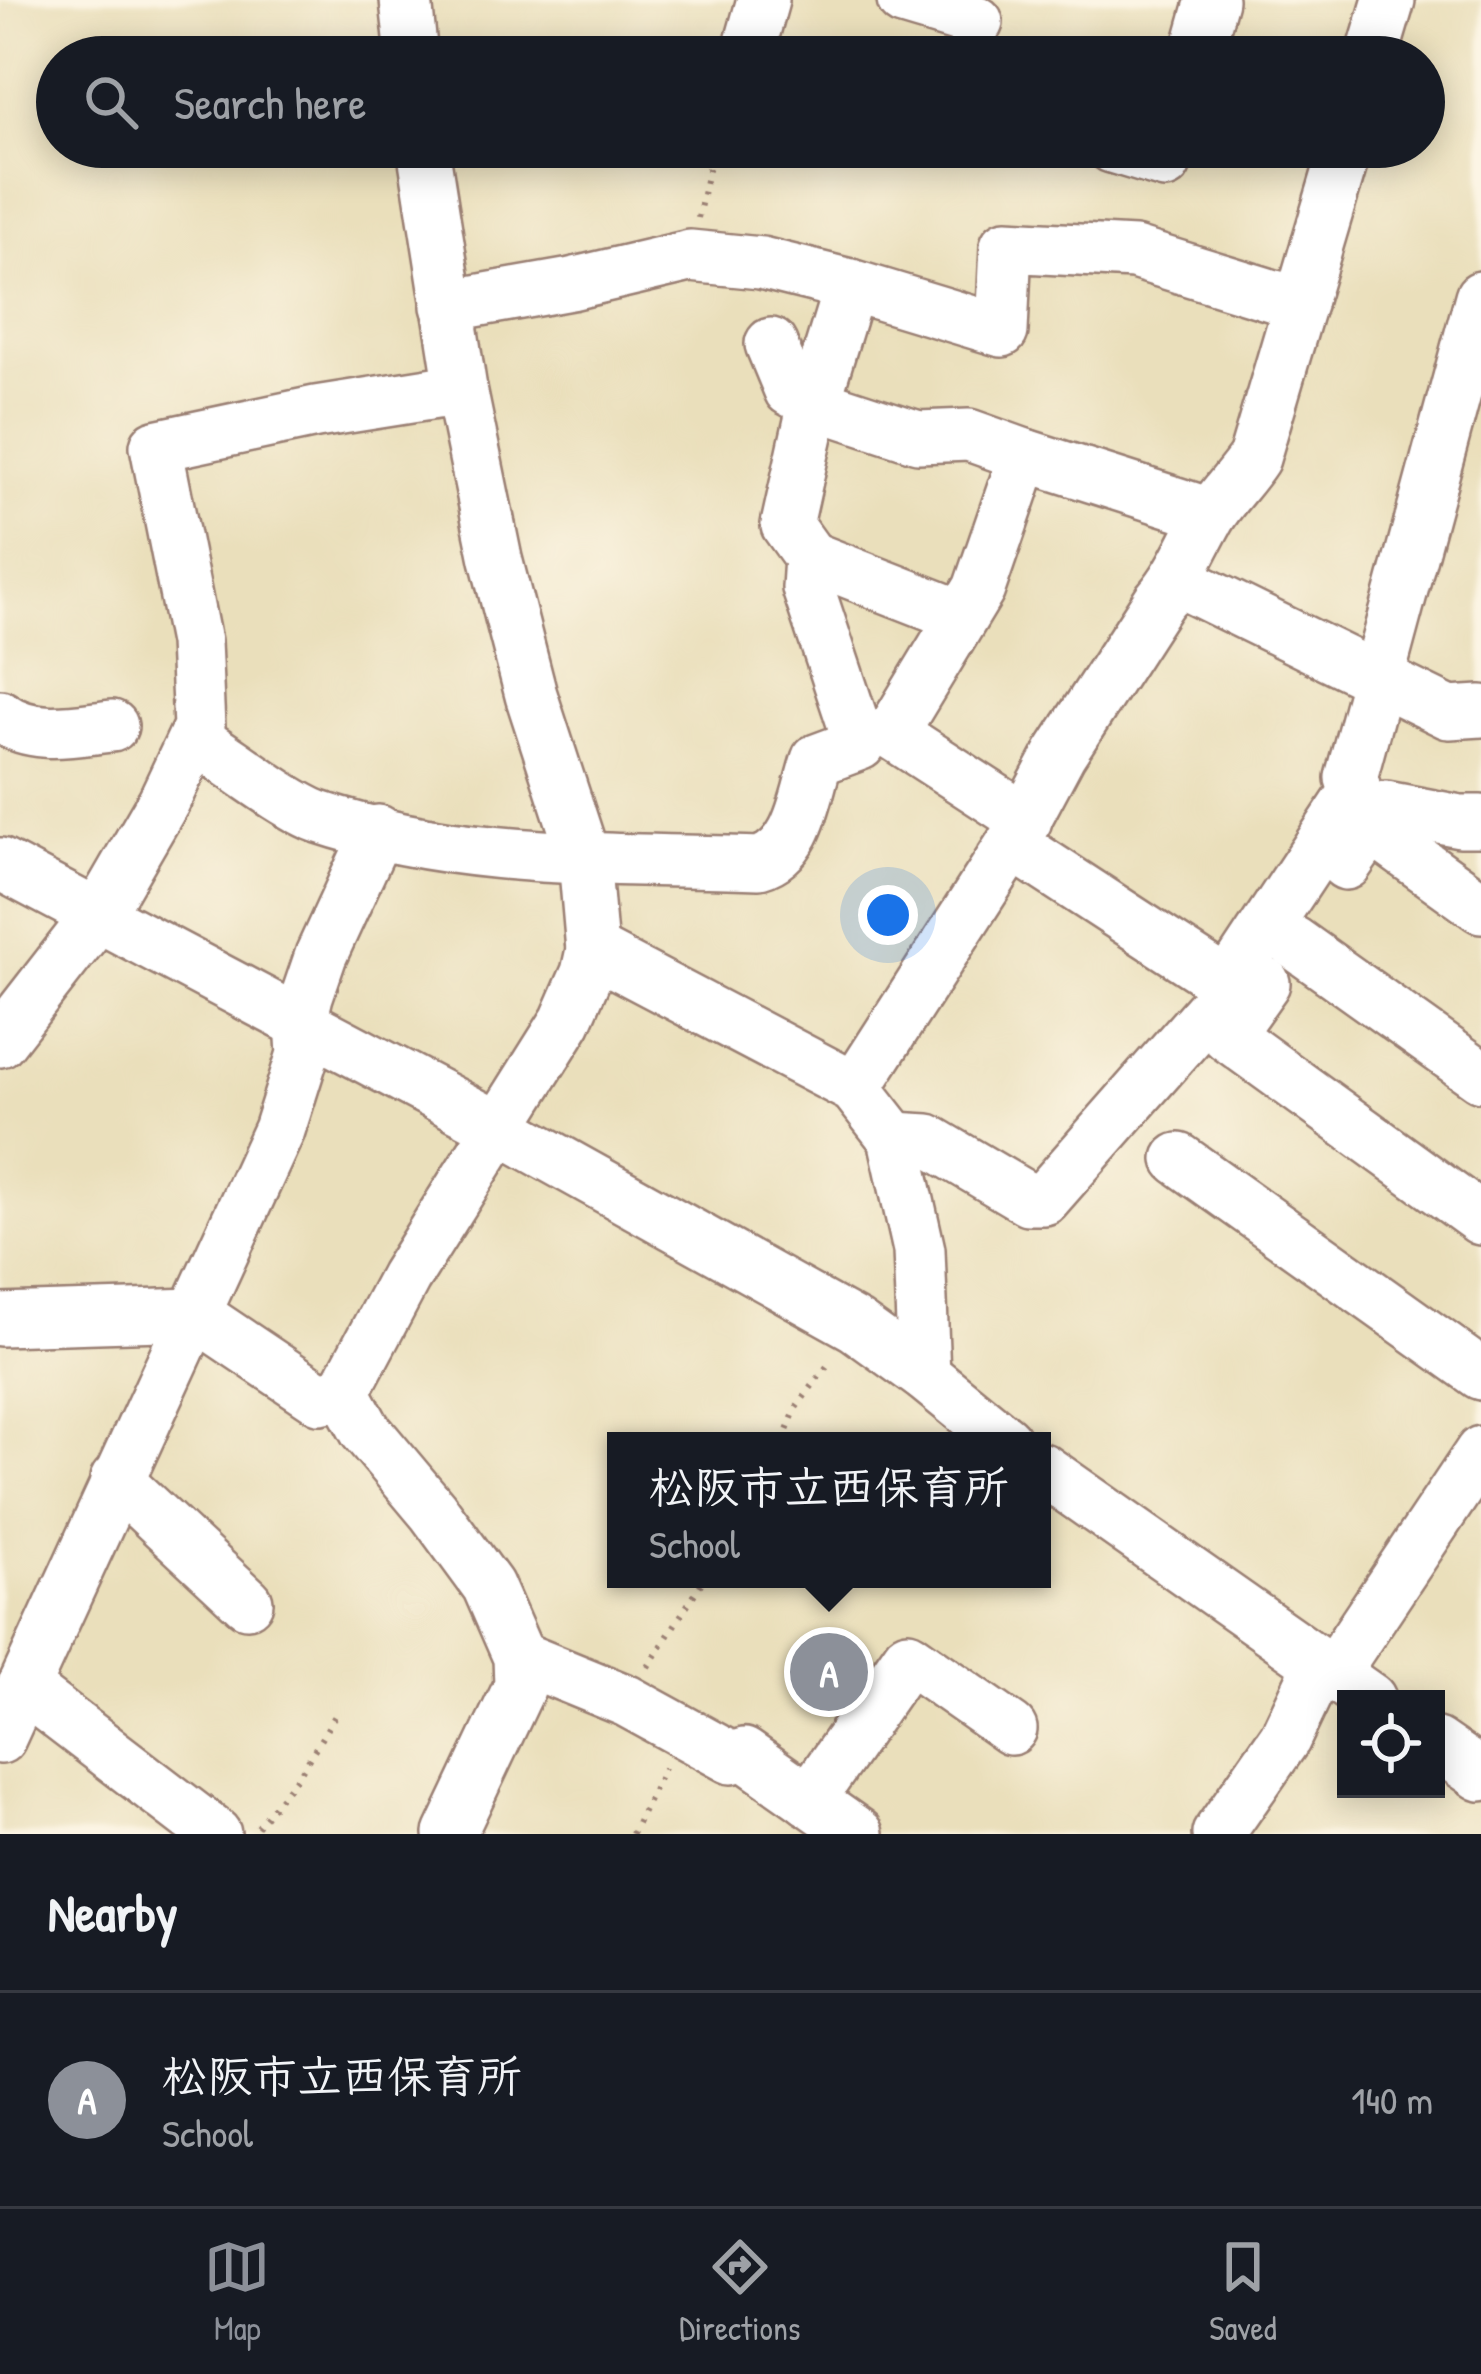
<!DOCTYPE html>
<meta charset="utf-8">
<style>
:root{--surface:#171b24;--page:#20242c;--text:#f1f3f6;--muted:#9ea1a6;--line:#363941;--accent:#8c9099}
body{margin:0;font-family:"Patrick Hand","Klee One",sans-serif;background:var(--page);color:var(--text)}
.controls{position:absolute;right:36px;bottom:36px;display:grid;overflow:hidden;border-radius:0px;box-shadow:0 6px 30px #0003}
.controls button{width:108px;height:108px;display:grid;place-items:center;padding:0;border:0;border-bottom:3px solid var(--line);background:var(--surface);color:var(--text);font:60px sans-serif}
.you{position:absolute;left:888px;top:915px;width:42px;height:42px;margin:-30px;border:9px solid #fff;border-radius:50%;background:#1a73e8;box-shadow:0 0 0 18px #1a73e833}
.badge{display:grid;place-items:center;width:78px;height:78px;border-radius:50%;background:var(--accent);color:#fff;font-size:39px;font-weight:700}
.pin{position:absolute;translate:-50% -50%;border:6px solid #fff;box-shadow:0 3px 12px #0006}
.popup{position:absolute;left:607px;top:1432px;width:444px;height:156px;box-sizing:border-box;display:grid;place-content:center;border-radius:0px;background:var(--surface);filter:drop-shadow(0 3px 9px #0005);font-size:39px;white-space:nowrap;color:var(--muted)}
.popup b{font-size:45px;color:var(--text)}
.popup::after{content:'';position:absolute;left:50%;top:100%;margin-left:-24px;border:24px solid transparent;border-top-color:var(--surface)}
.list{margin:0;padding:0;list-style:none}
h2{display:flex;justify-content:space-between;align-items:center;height:156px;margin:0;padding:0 48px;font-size:51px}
h2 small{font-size:39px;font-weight:400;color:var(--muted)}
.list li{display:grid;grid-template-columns:78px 1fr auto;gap:36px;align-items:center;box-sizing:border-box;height:216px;padding:0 48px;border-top:3px solid var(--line)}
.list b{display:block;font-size:45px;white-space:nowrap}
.list p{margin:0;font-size:39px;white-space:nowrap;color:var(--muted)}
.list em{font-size:39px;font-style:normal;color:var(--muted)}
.icon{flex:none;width:66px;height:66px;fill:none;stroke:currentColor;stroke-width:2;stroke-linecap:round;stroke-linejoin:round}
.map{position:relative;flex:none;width:1481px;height:1834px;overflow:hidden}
.search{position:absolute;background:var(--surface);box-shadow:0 6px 30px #0003;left:36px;right:36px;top:36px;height:132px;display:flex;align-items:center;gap:30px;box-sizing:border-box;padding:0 42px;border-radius:66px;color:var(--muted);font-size:45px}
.sheet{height:372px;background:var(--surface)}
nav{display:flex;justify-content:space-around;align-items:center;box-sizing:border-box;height:168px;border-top:3px solid var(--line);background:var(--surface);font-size:33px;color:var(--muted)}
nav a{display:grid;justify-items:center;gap:6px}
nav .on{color:var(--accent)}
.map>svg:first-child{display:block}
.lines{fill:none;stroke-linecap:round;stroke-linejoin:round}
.minor-casing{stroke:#9a7f73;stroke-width:56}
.path{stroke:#9a7f73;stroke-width:6;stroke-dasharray:3 9;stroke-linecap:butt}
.minor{stroke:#fff;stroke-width:51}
</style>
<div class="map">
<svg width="1481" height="1834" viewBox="0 0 1481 1834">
<rect width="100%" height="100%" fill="#fcf5e5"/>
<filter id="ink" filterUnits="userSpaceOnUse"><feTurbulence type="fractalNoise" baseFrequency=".00833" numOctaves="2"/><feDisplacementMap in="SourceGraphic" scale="24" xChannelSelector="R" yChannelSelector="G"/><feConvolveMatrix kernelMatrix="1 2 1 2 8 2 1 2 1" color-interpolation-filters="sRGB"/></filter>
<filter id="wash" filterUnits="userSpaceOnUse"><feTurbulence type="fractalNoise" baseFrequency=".004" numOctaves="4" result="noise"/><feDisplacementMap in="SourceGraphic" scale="48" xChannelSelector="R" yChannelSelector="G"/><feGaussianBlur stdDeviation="2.7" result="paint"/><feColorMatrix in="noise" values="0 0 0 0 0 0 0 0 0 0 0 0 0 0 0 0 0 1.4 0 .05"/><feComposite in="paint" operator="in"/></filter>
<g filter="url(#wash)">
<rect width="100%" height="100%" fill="#eadfbb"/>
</g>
<g filter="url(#ink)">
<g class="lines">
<g class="minor-casing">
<g id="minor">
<path d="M406,0L412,57"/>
<path d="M903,0L977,22"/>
<path d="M747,57L763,0"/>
<path d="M1196,57L1212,0"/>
<path d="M1372,57L1389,0"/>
<path d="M423,147L461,389L496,559L531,695L584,858L592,950L587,973L566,1021L405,1277L344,1392L365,1430L433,1511L488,1586L519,1657L520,1686L450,1834"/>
<path d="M1112,147L1165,163L1170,147"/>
<path d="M447,306L571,284L690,256L761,263L850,285L1002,331L1006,246L1134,253L1300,304"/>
<path d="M771,344L790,390L814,403L918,437L969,435L1025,455"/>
<path d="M810,557L961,616"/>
<path d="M1177,580L1449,713L1481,711"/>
<path d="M0,716C33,740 74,730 112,726"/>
<path d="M194,738C226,758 287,806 319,817C459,864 614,858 759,863C800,851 805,796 817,760L860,744L808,588L810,557L787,525L814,403L850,285"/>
<path d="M1026,820L892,733L979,589L1025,455L1210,514"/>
<path d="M1371,828L1481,907"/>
<path d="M1012,844L1207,971L1223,990"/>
<path d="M0,864L500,1128L856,1326L924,1375L1005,1441"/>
<path d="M1346,864L1386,807L1460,821H1481"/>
<path d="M1293,942L1481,1076"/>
<path d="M592,950L855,1088L894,1138L919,1250L924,1375"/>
<path d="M1264,983L1227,1035L1481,1219"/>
<path d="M0,1041L98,915L164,801L199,727L195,642L156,446L316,412L461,389"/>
<path d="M855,1088L1012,844L1060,754L1159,601C1181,576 1192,547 1208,519C1220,498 1241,478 1254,458L1346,147"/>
<path d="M894,1138L928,1140L1028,1199H1044L1213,1007L1356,791L1351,778L1481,297"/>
<path d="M1179,1159L1481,1374"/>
<path d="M0,1320L195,1314L320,1398L344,1392"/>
<path d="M1042,1469L1370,1699"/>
<path d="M116,1480L247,1602"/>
<path d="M519,1657L627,1701L731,1758L744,1754L858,1834"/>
<path d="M1333,1673L1481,1452"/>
<path d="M23,1687L215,1834"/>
<path d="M0,1738L279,1130L303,1054L301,1021L307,996L321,955L378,831"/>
<path d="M1436,1744L1481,1775"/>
<path d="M809,1800L908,1657L1011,1729"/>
<path d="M1218,1834L1285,1738L1320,1664"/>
</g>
</g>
<g class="path">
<path d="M698,218L713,147"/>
<path d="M783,1441L796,1408L830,1362"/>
<path d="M648,1667L704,1579"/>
<path d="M257,1827L301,1772L339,1709"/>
<path d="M632,1834L664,1768"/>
</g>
<use href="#minor" class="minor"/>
</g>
</g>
</svg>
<div class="controls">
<button><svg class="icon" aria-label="locate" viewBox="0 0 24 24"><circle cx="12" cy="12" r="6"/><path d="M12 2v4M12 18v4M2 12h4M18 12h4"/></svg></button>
</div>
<div class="you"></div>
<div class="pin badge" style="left:829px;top:1672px">A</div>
<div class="popup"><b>松阪市立西保育所</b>School</div>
<div class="search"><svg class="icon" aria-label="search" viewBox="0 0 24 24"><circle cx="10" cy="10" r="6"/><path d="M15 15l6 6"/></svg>Search here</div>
</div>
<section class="sheet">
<h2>Nearby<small></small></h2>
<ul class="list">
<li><span class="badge">A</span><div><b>松阪市立西保育所</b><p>School</p></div><em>140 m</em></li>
</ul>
</section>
<nav>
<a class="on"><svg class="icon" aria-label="map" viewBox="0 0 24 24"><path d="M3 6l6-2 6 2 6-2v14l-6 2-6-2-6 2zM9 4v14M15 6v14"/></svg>Map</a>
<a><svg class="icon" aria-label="directions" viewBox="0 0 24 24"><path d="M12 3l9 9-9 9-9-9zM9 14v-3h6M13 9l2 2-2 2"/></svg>Directions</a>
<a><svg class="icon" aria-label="saved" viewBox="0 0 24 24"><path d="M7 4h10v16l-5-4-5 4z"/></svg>Saved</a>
</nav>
